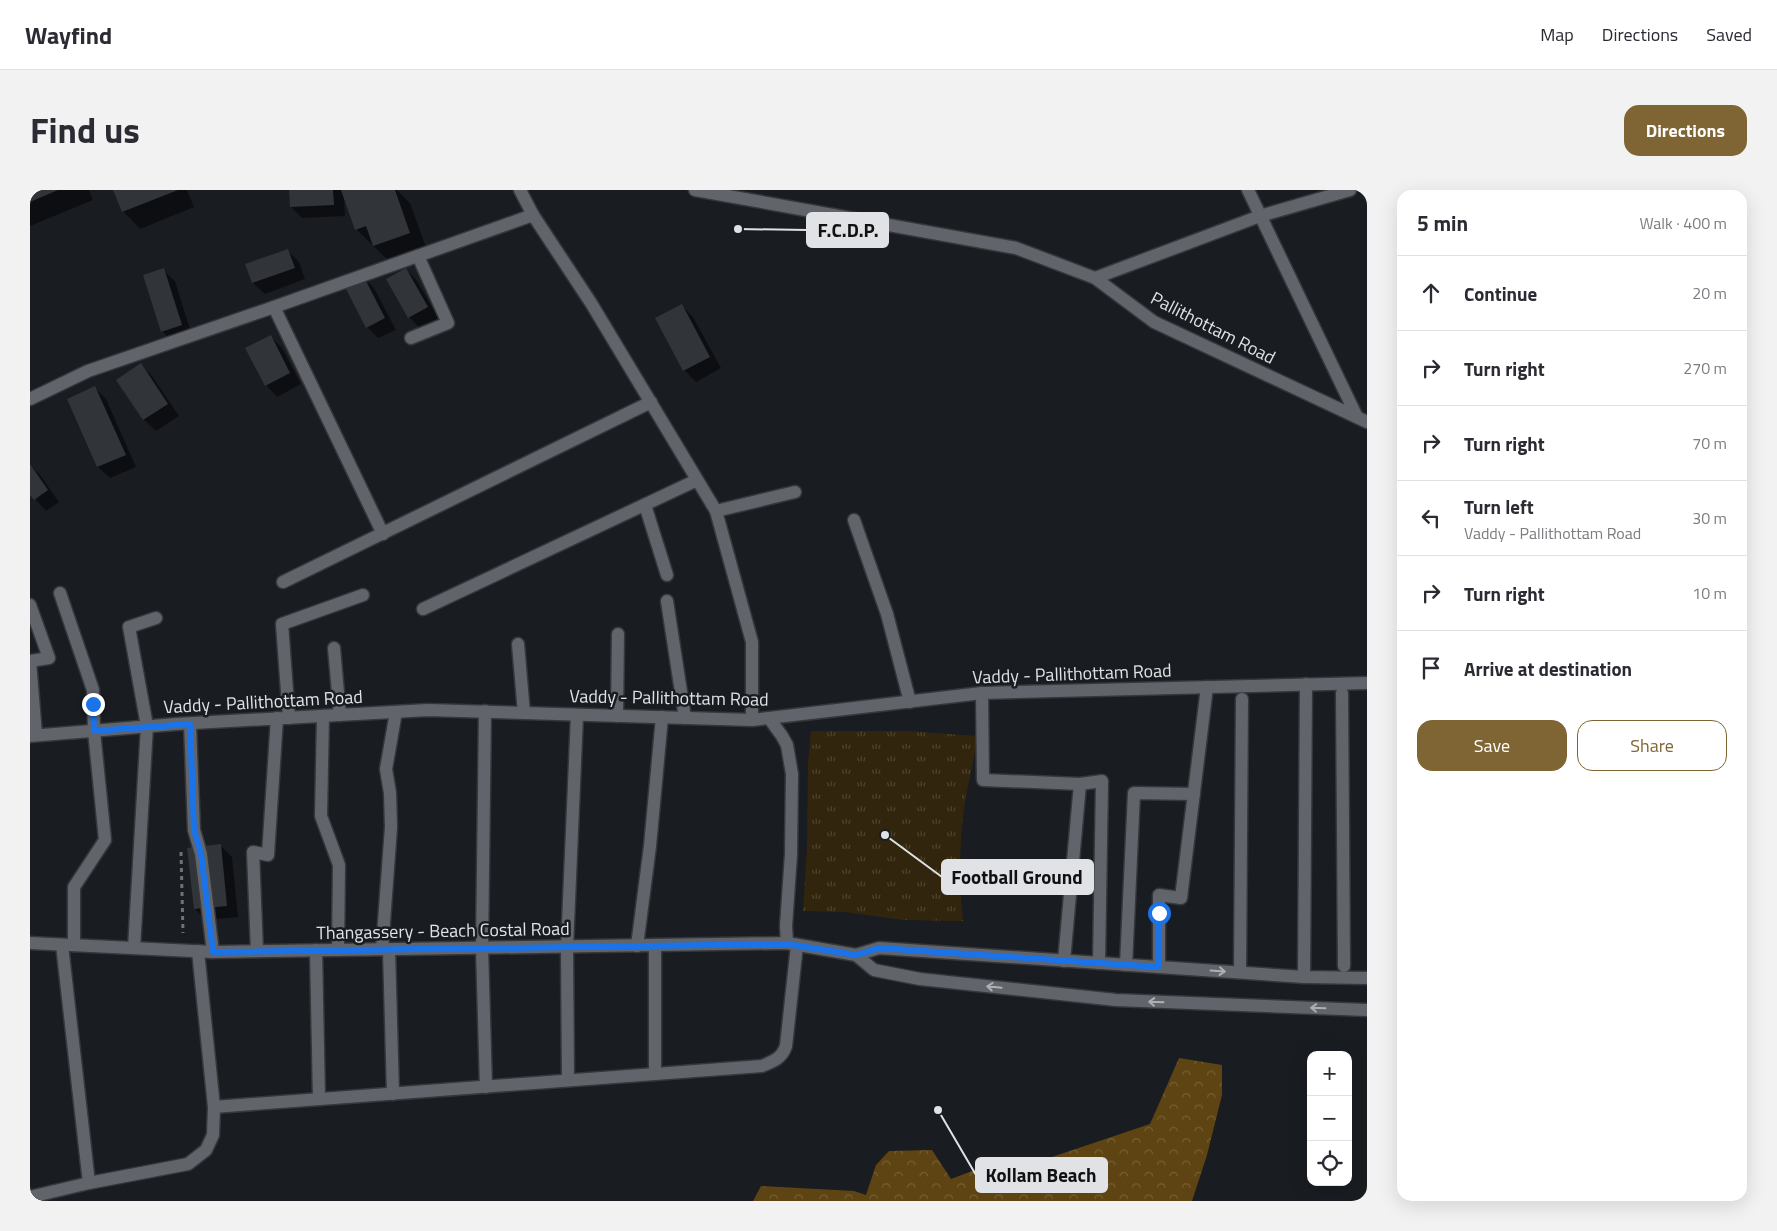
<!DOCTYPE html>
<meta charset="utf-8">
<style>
:root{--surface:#fff;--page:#f2f2f3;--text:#2b2b33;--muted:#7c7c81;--line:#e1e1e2;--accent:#806534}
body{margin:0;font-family:"Titillium Web",sans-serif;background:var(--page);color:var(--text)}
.controls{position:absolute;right:15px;bottom:15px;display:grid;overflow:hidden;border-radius:10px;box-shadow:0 5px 20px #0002}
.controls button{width:45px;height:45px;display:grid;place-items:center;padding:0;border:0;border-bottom:1px solid var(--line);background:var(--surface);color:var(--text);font:25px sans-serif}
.stop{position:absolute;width:15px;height:15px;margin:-11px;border:4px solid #1a73e8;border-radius:50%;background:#fff}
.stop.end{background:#1a73e8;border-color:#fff;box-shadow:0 1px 5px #0008}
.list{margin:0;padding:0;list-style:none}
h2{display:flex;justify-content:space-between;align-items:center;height:65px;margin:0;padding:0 20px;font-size:21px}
h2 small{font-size:16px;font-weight:400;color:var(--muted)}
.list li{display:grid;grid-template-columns:32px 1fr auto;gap:15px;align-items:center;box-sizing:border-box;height:75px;padding:0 20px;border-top:1px solid var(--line)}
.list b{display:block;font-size:19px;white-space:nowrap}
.list p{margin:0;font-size:16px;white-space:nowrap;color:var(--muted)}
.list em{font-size:16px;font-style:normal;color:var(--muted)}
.actions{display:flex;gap:10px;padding:15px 20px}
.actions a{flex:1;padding:11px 0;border:1px solid var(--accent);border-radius:15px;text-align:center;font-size:18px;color:var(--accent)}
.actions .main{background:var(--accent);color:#fff}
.icon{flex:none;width:28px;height:28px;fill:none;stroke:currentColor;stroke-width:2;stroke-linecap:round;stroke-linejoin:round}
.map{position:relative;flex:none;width:1337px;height:1011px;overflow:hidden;border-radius:15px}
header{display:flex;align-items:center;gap:30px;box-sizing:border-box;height:70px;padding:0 25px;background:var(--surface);border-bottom:1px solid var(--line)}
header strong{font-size:24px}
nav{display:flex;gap:28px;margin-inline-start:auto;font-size:18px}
.intro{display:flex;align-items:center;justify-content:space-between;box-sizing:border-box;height:120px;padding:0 30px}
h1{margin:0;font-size:35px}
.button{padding:12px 22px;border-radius:15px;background:var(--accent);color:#fff;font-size:18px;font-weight:700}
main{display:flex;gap:30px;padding:0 30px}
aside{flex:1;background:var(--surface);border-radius:15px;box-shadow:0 5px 20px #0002}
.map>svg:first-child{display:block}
.grass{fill:url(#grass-tufts)}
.forest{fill:url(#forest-crowns)}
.shadow{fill:#0007}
.building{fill:#31353a}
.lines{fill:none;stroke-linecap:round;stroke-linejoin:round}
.street-casing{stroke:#35373a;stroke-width:15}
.secondary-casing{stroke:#35373a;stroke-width:15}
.path{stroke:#6f7276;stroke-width:3;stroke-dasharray:4 4;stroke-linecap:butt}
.street{stroke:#61656b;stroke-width:12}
.secondary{stroke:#61656b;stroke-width:12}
.oneway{stroke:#adb0b4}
.route{stroke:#1a73e8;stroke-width:6}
.labels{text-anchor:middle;stroke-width:5;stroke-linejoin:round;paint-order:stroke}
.street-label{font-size:18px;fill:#e0e2e5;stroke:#191c21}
.leader{fill:none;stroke:#e0e2e5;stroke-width:2}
.callout-dot{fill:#e0e2e5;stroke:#191c21;stroke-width:2}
.callout{fill:#e0e2e5;stroke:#e0e2e5;stroke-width:2}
.callout-label{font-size:19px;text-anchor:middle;font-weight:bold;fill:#111}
</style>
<header>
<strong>Wayfind</strong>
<nav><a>Map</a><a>Directions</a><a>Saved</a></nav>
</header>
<div class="intro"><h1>Find us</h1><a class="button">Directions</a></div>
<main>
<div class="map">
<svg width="1337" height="1011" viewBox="0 0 1337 1011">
<defs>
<pattern id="grass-tufts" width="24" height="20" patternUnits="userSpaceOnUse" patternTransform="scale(1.25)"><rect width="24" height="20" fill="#32250d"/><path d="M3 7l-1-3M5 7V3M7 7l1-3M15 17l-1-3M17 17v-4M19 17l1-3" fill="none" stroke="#4f4430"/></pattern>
<pattern id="forest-crowns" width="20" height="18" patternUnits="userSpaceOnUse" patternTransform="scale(1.25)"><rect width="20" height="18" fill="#5e4412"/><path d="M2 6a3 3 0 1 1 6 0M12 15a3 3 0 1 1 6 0" fill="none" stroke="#755f34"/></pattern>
</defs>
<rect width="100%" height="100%" fill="#191c21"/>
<path class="grass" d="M781,541H879L947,546C945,570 937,594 934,618C929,654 929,695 933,731L873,730L815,722L773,721L777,658L778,572Z"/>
<path class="forest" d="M1149,868L1192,875V905L1177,965L1162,1011H723L731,996L824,1001L836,1005L846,975L859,961L902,960L921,989L974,969L1013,970L1120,934Z"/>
<g class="shadow">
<path d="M0,0H59L63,10L0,36Z"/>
<path d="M85,0H157L164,17L110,39L93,21Z"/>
<path d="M260,0H367L380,13L397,60L361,73L326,39L314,8L315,26L272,28L261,17Z"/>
<path d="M257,60L269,72L275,89L235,104L223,93L217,75Z"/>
<path d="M376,79L387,91L409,129L391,139L379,127Z"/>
<path d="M133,80L145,91L162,146L144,153L132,141Z"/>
<path d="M333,87L344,98L366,140L348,148L337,137Z"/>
<path d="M651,115L663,127L691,178L666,192L654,180Z"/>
<path d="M241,147L252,158L271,194L247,207L236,195Z"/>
<path d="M111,175L122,186L149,226L126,241L114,230L88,190Z"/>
<path d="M65,198L76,209L106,277L80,288L68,277L39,210Z"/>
<path d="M0,275L10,285L29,312L16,321L0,303Z"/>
<path d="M190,655L202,667L208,727L176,730L165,719Z"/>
</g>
<g class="building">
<path d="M0,0H28L0,12Z"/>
<path d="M83,0H148L92,22Z"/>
<path d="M259,0H303L304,15L260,17Z"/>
<path d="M311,0H365L380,43L343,56L336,36L325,40Z"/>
<path d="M258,59L265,78L222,93L215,74Z"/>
<path d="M134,78L152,135L131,142L113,85Z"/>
<path d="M376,78L398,117L378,128L356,89Z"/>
<path d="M333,85L355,128L336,138L314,95Z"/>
<path d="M652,114L680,167L653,181L625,128Z"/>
<path d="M241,145L260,183L235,196L215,158Z"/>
<path d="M111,173L138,214L113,230L86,190Z"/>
<path d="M65,196L96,265L67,277L37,209Z"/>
<path d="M0,274L18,300L4,310L0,305Z"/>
<path d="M191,654L197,716L164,719L157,658Z"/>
</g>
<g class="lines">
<g class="street-casing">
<g id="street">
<path d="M490,0L503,25L561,113L686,321L722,452V530"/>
<path d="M1218,0L1327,227"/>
<path d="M1065,88L1230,26L1320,0"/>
<path d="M244,117L353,344"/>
<path d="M381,148L418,133L388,66"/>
<path d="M0,209L58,181L244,117L503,25"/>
<path d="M615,315L637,385"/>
<path d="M686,321L765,302"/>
<path d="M824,330L857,424L880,512"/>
<path d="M253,392L621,212"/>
<path d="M30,403L63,500L64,541L75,650L44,697V755"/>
<path d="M637,411L655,528"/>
<path d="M0,415L19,468L0,471L6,545"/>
<path d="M393,419L667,290"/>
<path d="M488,454L494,523"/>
<path d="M304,458L310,525"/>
<path d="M952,503L953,590L1050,594L1034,771"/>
<path d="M1312,503L1314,776"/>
<path d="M455,521L452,758L456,897"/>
<path d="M293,526L291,626L309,675L308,760"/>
<path d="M587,526L588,444"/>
<path d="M259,528L252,434L333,405"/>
<path d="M739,528L752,546L757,555L762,584L761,664L756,736L757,753"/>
<path d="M160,534L164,640L171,664L183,762"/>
<path d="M0,546L146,534L398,520L722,530L952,503L1337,493"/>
<path d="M1050,594L1072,591L1069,773"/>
<path d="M32,755L59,993"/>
<path d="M625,755V884"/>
<path d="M607,756L620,656L632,527"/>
<path d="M104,758L117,536L99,437L126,428"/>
<path d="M352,759L361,637L360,603L356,579L366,522"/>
<path d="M286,760L289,909"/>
<path d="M359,760L363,904"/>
<path d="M227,761L223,662L238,665L247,528"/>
<path d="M1096,775L1104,603L1164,604"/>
<path d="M1129,777V705L1151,708L1177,497"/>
<path d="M1210,782L1212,509"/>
<path d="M1274,787L1276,494"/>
<path d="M538,890L537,757L547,525"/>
<path d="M184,917L732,876C744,871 752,868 756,856L767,755"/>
<path d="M0,1007L59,993L158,974L176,960L183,945L184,917L168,761"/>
</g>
</g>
<g class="secondary-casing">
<g id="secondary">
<path d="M665,0L986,58L1065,88L1124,132L1337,232"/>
<path d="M0,753L183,762L757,753L826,765L849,758L1274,787L1337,788"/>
<path d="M826,765L844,780L890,789L1086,810L1337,820"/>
</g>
</g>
<path class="path" d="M151,662L153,743"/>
<use href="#street" class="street"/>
<use href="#secondary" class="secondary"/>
</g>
<defs><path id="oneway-shaft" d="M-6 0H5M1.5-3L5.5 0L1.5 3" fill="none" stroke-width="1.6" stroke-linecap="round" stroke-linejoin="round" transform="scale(1.25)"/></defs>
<g class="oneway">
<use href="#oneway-shaft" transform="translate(1188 781) rotate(4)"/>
<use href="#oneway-shaft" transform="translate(964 797) rotate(-174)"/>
<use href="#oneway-shaft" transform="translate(1126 812) rotate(-178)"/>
<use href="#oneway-shaft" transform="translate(1288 818) rotate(-178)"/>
</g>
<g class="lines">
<path class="route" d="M63,514L64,541L160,534L164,640L171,664L183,762L757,754L826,765L849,758L1128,777L1129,723"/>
</g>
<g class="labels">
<g class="street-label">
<text transform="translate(1183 138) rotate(27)" y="6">Pallithottam Road</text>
<text transform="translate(1042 484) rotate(-2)" y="6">Vaddy - Pallithottam Road</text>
<text transform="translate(639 508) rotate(1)" y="6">Vaddy - Pallithottam Road</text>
<text transform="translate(233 512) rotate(-3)" y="6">Vaddy - Pallithottam Road</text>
<text transform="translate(413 741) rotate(-1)" y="6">Thangassery - Beach Costal Road</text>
</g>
</g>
<path class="leader" d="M708 39L777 40M855 645L912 687M908 920L946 985"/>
<g class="callout-dot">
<circle cx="708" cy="39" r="5"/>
<circle cx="855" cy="645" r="5"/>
<circle cx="908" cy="920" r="5"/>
</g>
<g class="callout">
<rect x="777" y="23" width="81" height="34" rx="5"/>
<rect x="912" y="670" width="151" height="34" rx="5"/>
<rect x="946" y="968" width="131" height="34" rx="5"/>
</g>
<g class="callout-label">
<text x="818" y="47">F.C.D.P.</text>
<text x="987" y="694">Football Ground</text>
<text x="1011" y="992">Kollam Beach</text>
</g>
</svg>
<div class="controls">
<button>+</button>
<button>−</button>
<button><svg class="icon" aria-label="locate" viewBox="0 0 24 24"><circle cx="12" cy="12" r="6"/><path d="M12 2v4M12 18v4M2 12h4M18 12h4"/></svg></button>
</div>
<div class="stop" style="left:1129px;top:723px"></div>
<div class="stop end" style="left:63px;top:514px"></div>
</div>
<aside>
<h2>5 min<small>Walk · 400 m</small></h2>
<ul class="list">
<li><svg class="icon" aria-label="ahead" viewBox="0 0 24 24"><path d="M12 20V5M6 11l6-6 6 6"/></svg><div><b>Continue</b></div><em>20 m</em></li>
<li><svg class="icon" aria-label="right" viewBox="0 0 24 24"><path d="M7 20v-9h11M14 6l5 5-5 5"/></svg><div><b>Turn right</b></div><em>270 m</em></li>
<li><svg class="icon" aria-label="right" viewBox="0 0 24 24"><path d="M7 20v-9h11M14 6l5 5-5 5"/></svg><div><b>Turn right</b></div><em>70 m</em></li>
<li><svg class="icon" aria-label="left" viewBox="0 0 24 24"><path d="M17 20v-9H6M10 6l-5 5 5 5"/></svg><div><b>Turn left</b><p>Vaddy - Pallithottam Road</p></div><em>30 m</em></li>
<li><svg class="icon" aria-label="right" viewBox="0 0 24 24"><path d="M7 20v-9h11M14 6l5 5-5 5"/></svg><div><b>Turn right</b></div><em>10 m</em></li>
<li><svg class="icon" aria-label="arrive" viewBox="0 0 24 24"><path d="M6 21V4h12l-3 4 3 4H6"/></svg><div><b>Arrive at destination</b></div></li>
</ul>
<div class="actions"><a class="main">Save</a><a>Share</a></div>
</aside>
</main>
